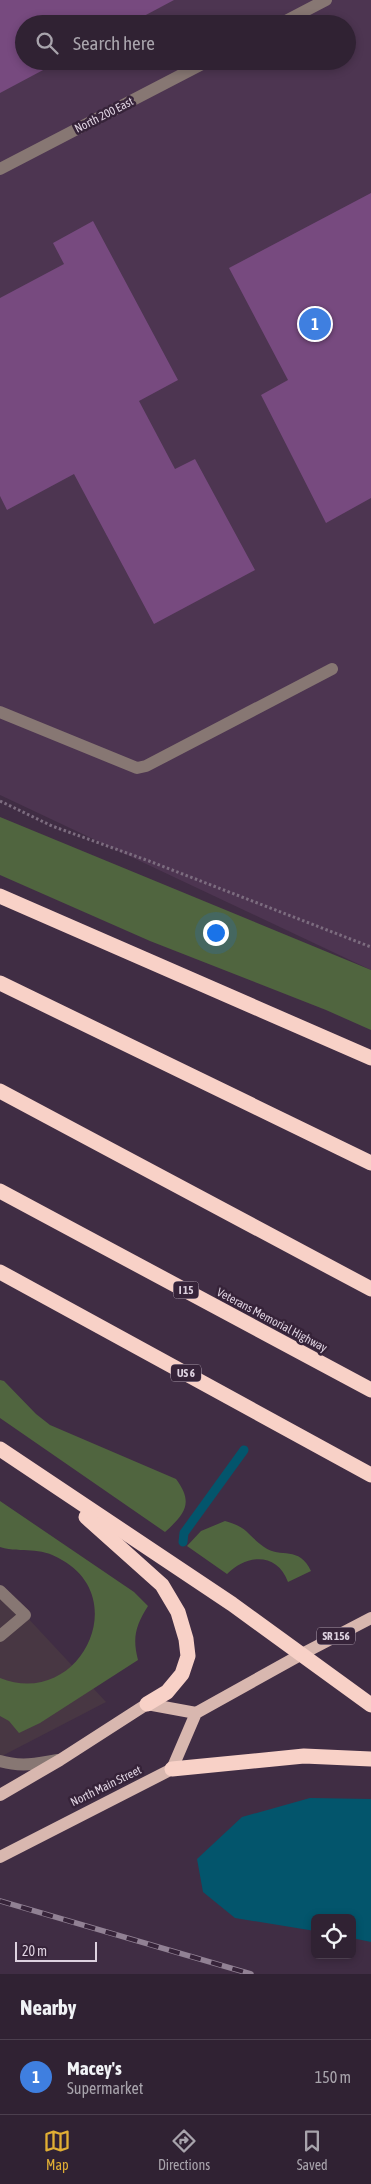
<!DOCTYPE html>
<style>
:root{--surface:#302233;--page:#382a3b;--text:#f1f3f6;--muted:#a8a4ac;--line:#4b3f4e;--accent:#e1af34}
body{margin:0;font-family:"Asap Condensed",sans-serif;background:var(--page);color:var(--text)}
.controls{position:absolute;right:15px;bottom:15px;display:grid;overflow:hidden;border-radius:8px;box-shadow:0 2px 8px #0003}
.controls button{width:45px;height:45px;display:grid;place-items:center;padding:0;border:0;border-bottom:1px solid var(--line);background:var(--surface);color:var(--text);font:25px sans-serif}
.scale{position:absolute;left:15px;bottom:12px;width:82px;box-sizing:border-box;padding-left:5px;border:2px solid #ded2e0;border-top:0;font-size:14px;line-height:18px;white-space:nowrap;color:#ded2e0;-webkit-text-stroke:4px #362339;paint-order:stroke}
.you{position:absolute;left:215px;top:932px;width:18px;height:18px;margin:-12px;border:4px solid #fff;border-radius:50%;background:#1a73e8;box-shadow:0 0 0 8px #1a73e833}
.badge{display:grid;place-items:center;width:32px;height:32px;border-radius:50%;background:var(--accent);color:#fff;font-size:16px;font-weight:700}
.pin{position:absolute;translate:-50% -50%;border:2px solid #fff;box-shadow:0 1px 5px #0006}
.list{margin:0;padding:0;list-style:none}
h2{display:flex;justify-content:space-between;align-items:center;height:65px;margin:0;padding:0 20px;font-size:21px}
h2 small{font-size:16px;font-weight:400;color:var(--muted)}
.list li{display:grid;grid-template-columns:32px 1fr auto;gap:15px;align-items:center;box-sizing:border-box;height:75px;padding:0 20px;border-top:1px solid var(--line)}
.list b{display:block;font-size:19px;white-space:nowrap}
.list p{margin:0;font-size:16px;white-space:nowrap;color:var(--muted)}
.list em{font-size:16px;font-style:normal;color:var(--muted)}
.icon{flex:none;width:28px;height:28px;fill:none;stroke:currentColor;stroke-width:2;stroke-linecap:round;stroke-linejoin:round}
.map{position:relative;flex:none;width:371px;height:1974px;overflow:hidden}
.search{position:absolute;background:var(--surface);box-shadow:0 2px 8px #0003;left:15px;right:15px;top:15px;height:55px;display:flex;align-items:center;gap:12px;box-sizing:border-box;padding:0 18px;border-radius:28px;color:var(--muted);font-size:19px}
.sheet{height:140px;background:var(--surface)}
nav{display:flex;justify-content:space-around;align-items:center;box-sizing:border-box;height:70px;border-top:1px solid var(--line);background:var(--surface);font-size:14px;color:var(--muted)}
nav a{display:grid;justify-items:center;gap:2px}
nav .on{color:var(--accent)}
.map>svg:first-child{display:block}
.built{fill:#4d3551;fill-rule:evenodd}
.industrial{fill:#483743}
.green{fill:#50653f}
.water{fill:#03556c}
.lines{fill:none;stroke-linecap:round;stroke-linejoin:round}
.stream{stroke:#03556c;stroke-width:9}
.building{fill:#774a7f}
.path{stroke:#7c6c7f;stroke-width:3;stroke-dasharray:2.5 2.5;stroke-linecap:butt}
.minor{stroke:#877773;stroke-width:12}
.major{stroke:#d8b7af;stroke-width:12}
.highway{stroke:#f8d1c7;stroke-width:15}
.rail-casing{stroke:#918194;stroke-width:5.5}
.rail{stroke:#362339;stroke-width:4;stroke-dasharray:11;stroke-linecap:butt}
.labels{text-anchor:middle;stroke-width:5;stroke-linejoin:round;paint-order:stroke}
.shield{fill:#362339;stroke:#ac9eae;stroke-width:1}
.shield-label{font-size:11px;font-weight:bold;fill:#ded2e0}
.street-label{font-size:12px;fill:#ded2e0;stroke:#362339}
</style>
<div class="map">
<svg width="371" height="1974" viewBox="0 0 371 1974">
<rect width="100%" height="100%" fill="#402d44"/>
<path class="built" d="M0,0H371V970L0,795ZM24,24H347V61H24Z"/>
<path class="industrial" d="M0,1594L25,1615L106,1702L0,1757Z"/>
<g class="green">
<path d="M0,817L371,970V1030L326,1010L150,941L0,875Z"/>
<path d="M0,1380L4,1381L36,1414L50,1425L176,1479C194,1503 185,1514 165,1532L0,1418Z"/>
<path d="M0,1501L134,1592L148,1606C136,1625 132,1637 138,1660L40,1723L19,1733L9,1721L0,1716V1678C78,1709 133,1600 62,1560C38,1545 24,1554 0,1547Z"/>
<path d="M225,1521C248,1527 247,1535 264,1547C281,1559 299,1545 311,1571L288,1582C277,1552 247,1554 227,1574L187,1546L201,1531Z"/>
</g>
<path class="water" d="M310,1798L371,1799V1942L352,1938V1918H315V1931L235,1918L203,1892L197,1859L242,1817Z"/>
<g class="lines">
<path class="stream" d="M183,1542L184,1533L244,1450"/>
</g>
<g class="building">
<path d="M0,0H174L129,24H24V61H60L0,93Z"/>
<path d="M371,193V498L326,523L261,395L288,380L229,268Z"/>
<path d="M93,221L178,380L139,401L175,469L195,459L255,570L154,624L74,474L7,510L0,496V298L64,264L53,243Z"/>
</g>
<g class="lines">
<path class="path" d="M0,801L52,826L149,861L371,947"/>
<g class="minor">
<path d="M280,24L326,0"/>
<path d="M0,169L208,61"/>
<path d="M0,712L137,768L146,766L332,669"/>
<path d="M0,1591L25,1615L0,1636"/>
<path d="M0,1761C19,1767 38,1764 58,1760"/>
</g>
<g class="major">
<path d="M0,1795L60,1760L147,1704L196,1713"/>
<path d="M0,1857L172,1769L196,1713L302,1654L371,1618"/>
</g>
<g class="highway">
<path d="M0,896L371,1058"/>
<path d="M0,983L371,1163"/>
<path d="M0,1091L371,1289"/>
<path d="M0,1191L371,1390"/>
<path d="M0,1272L371,1475"/>
<path d="M0,1449L232,1604L371,1705"/>
<path d="M86,1517L162,1585L178,1612L186,1639L188,1656L182,1674L167,1692L147,1704"/>
<path d="M172,1769L304,1756L371,1759"/>
</g>
<g class="rail-casing">
<path id="rail" d="M0,1901L251,1974"/>
</g>
<use href="#rail" class="rail"/>
</g>
<g class="labels">
<g class="shield">
<rect x="173.5" y="1281.5" width="25" height="17" rx="4"/>
<rect x="171" y="1364.5" width="30" height="17" rx="4"/>
<rect x="317" y="1627.5" width="38" height="17" rx="4"/>
</g>
<g class="shield-label">
<text x="186" y="1294">I 15</text>
<text x="186" y="1377">US 6</text>
<text x="336" y="1640">SR 156</text>
</g>
<g class="street-label">
<text transform="translate(104 115) rotate(-27)" y="4">North 200 East</text>
<text transform="translate(272 1320) rotate(28)" y="4">Veterans Memorial Highway</text>
<text transform="translate(106 1786) rotate(-26)" y="4">North Main Street</text>
</g>
</g>
</svg>
<div class="controls">
<button><svg class="icon" aria-label="locate" viewBox="0 0 24 24"><circle cx="12" cy="12" r="6"/><path d="M12 2v4M12 18v4M2 12h4M18 12h4"/></svg></button>
</div>
<div class="scale">20 m</div>
<div class="you"></div>
<div class="pin badge" style="left:315px;top:324px;background:#3f7fe0">1</div>
<div class="search"><svg class="icon" aria-label="search" viewBox="0 0 24 24"><circle cx="10" cy="10" r="6"/><path d="M15 15l6 6"/></svg>Search here</div>
</div>
<section class="sheet">
<h2>Nearby<small></small></h2>
<ul class="list">
<li><span class="badge" style="background:#3f7fe0">1</span><div><b>Macey's</b><p>Supermarket</p></div><em>150 m</em></li>
</ul>
</section>
<nav>
<a class="on"><svg class="icon" aria-label="map" viewBox="0 0 24 24"><path d="M3 6l6-2 6 2 6-2v14l-6 2-6-2-6 2zM9 4v14M15 6v14"/></svg>Map</a>
<a><svg class="icon" aria-label="directions" viewBox="0 0 24 24"><path d="M12 3l9 9-9 9-9-9zM9 14v-3h6M13 9l2 2-2 2"/></svg>Directions</a>
<a><svg class="icon" aria-label="saved" viewBox="0 0 24 24"><path d="M7 4h10v16l-5-4-5 4z"/></svg>Saved</a>
</nav>
